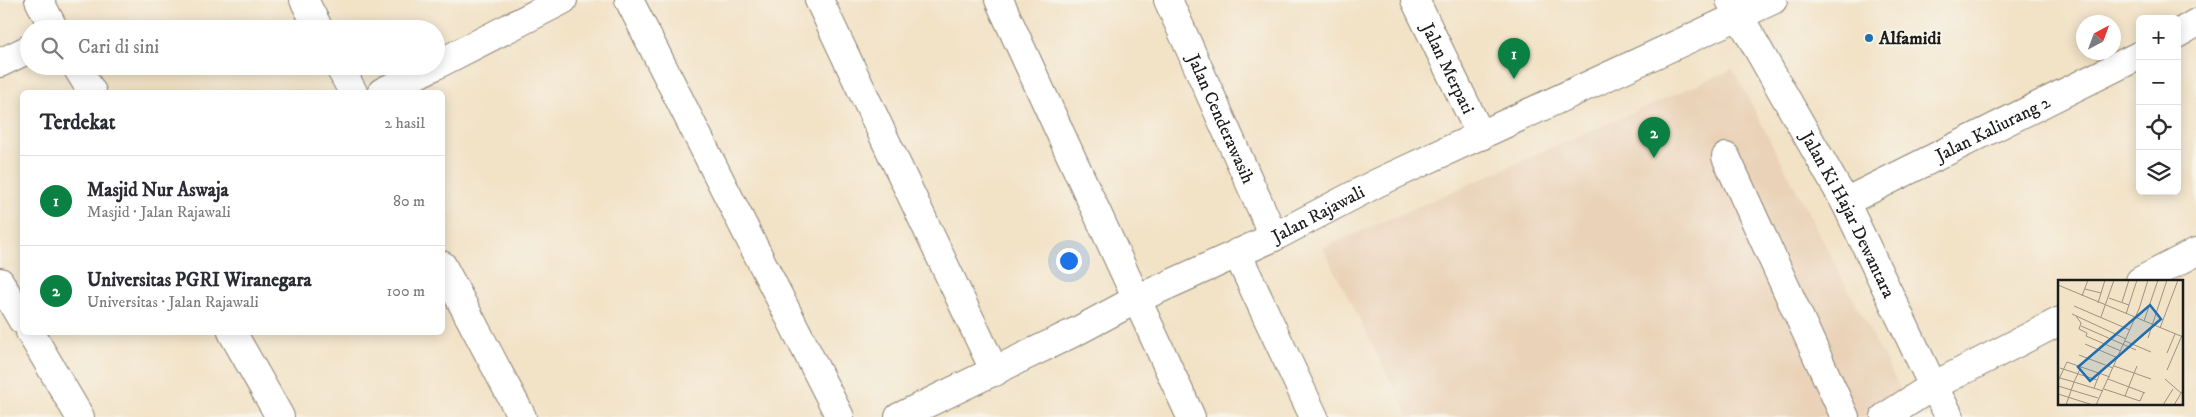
<!DOCTYPE html>
<html lang="id">
<meta charset="utf-8">
<style>
:root{--surface:#fff;--page:#f2f2f3;--text:#2b2b33;--muted:#7c7c81;--line:#e1e1e2;--accent:#0b8043}
body{margin:0;font-family:"IM FELL DW Pica",serif;background:var(--page);color:var(--text)}
.controls{position:absolute;right:15px;top:15px;display:grid;overflow:hidden;border-radius:8px;box-shadow:0 2px 12px #0003}
.controls button{width:45px;height:45px;display:grid;place-items:center;padding:0;border:0;border-bottom:1px solid var(--line);background:var(--surface);color:var(--text);font:25px sans-serif}
.compass{position:absolute;left:2076px;top:15px;width:45px;height:45px;border-radius:50%;background:var(--surface);box-shadow:0 2px 12px #0003;rotate:41deg}
.you{position:absolute;left:1068px;top:260px;width:18px;height:18px;margin:-12px;border:4px solid #fff;border-radius:50%;background:#1a73e8;box-shadow:0 0 0 8px #1a73e833}
.badge{display:grid;place-items:center;width:32px;height:32px;border-radius:50%;background:var(--accent);color:#fff;font-size:16px;font-weight:700}
.pin{position:absolute;translate:-50% -41px;filter:drop-shadow(0 1px 2px #0008)}
.pin::after{content:'';position:absolute;top:26px;width:18px;height:15px;background:inherit;clip-path:polygon(0 0,100% 0,50% 100%)}
.list{margin:0;padding:0;list-style:none}
h2{display:flex;justify-content:space-between;align-items:center;height:65px;margin:0;padding:0 20px;font-size:21px}
h2 small{font-size:16px;font-weight:400;color:var(--muted)}
.list li{display:grid;grid-template-columns:32px 1fr auto;gap:15px;align-items:center;box-sizing:border-box;height:90px;padding:0 20px;border-top:1px solid var(--line)}
.list b{display:block;font-size:19px;white-space:nowrap}
.list p{margin:0;font-size:16px;white-space:nowrap;color:var(--muted)}
.list em{font-size:16px;font-style:normal;color:var(--muted)}
.icon{flex:none;width:28px;height:28px;fill:none;stroke:currentColor;stroke-width:2;stroke-linecap:round;stroke-linejoin:round}
.map{position:relative;flex:none;width:2196px;height:417px;overflow:hidden}
.search{position:absolute;background:var(--surface);box-shadow:0 2px 12px #0003;left:20px;top:20px;width:425px;height:55px;display:flex;align-items:center;gap:12px;box-sizing:border-box;padding:0 18px;border-radius:28px;color:var(--muted);font-size:19px}
.panel{position:absolute;background:var(--surface);box-shadow:0 2px 12px #0003;left:20px;top:90px;width:425px;height:245px;border-radius:8px}
.map>svg:first-child{display:block}
.built{fill:#ead2b8}
.lines{fill:none;stroke-linecap:round;stroke-linejoin:round}
.minor-casing{stroke:#877f71;stroke-width:30}
.major-casing{stroke:#877f71;stroke-width:30}
.minor{stroke:#fff;stroke-width:28}
.major{stroke:#fff;stroke-width:28}
.poi-dot{fill:#1f6fb2;stroke:#f7f3e8;stroke-width:2}
.labels{text-anchor:middle;stroke-width:4;stroke-linejoin:round;paint-order:stroke}
.poi-label{font-size:18px;font-weight:bold;fill:#1c1c1c;stroke:#f7f3e8;text-anchor:start}
.street-label{font-size:18px;fill:#1c1c1c;stroke:#f7f3e8}
.inset-road{fill:none;stroke:#9c9382;stroke-width:1}
.view{fill:#1f6fb2;fill-opacity:0.15;stroke:#1f6fb2;stroke-width:2.5}
.inset-edge{fill:none;stroke:#1c1c1c;stroke-width:2.5}
</style>
<div class="map">
<svg width="2196" height="417" viewBox="0 0 2196 417">
<rect width="100%" height="100%" fill="#f7f3e8"/>
<filter id="ink" filterUnits="userSpaceOnUse"><feTurbulence type="fractalNoise" baseFrequency=".02" numOctaves="2"/><feDisplacementMap in="SourceGraphic" scale="10" xChannelSelector="R" yChannelSelector="G"/><feConvolveMatrix kernelMatrix="1 2 1 2 8 2 1 2 1" color-interpolation-filters="sRGB"/></filter>
<filter id="wash" filterUnits="userSpaceOnUse"><feTurbulence type="fractalNoise" baseFrequency=".0096" numOctaves="4" result="noise"/><feDisplacementMap in="SourceGraphic" scale="20" xChannelSelector="R" yChannelSelector="G"/><feGaussianBlur stdDeviation="1.12" result="paint"/><feColorMatrix in="noise" values="0 0 0 0 0 0 0 0 0 0 0 0 0 0 0 0 0 1.4 0 .05"/><feComposite in="paint" operator="in"/></filter>
<g filter="url(#wash)">
<rect width="100%" height="100%" fill="#f2e2c6"/>
<path class="built" d="M1733,69L1915,417H1409L1323,248Z"/>
</g>
<g filter="url(#ink)">
<g class="lines">
<g class="minor-casing">
<g id="minor">
<path d="M39,0L54,29"/>
<path d="M304,0L319,29"/>
<path d="M629,0L840,417"/>
<path d="M819,0L995,372"/>
<path d="M999,0L1191,417"/>
<path id="s1" d="M1168,0L1274,237"/>
<path id="s2" d="M1415,0L1481,136"/>
<path d="M2177,34L2196,23"/>
<path d="M0,63L29,49"/>
<path d="M436,65L563,0"/>
<path d="M76,66L92,92"/>
<path d="M339,66L353,92"/>
<path d="M382,92L434,66"/>
<path d="M1726,157L1845,417"/>
<path id="s3" d="M1845,202L2140,55"/>
<path d="M1237,253L1314,417"/>
<path d="M442,265L522,417"/>
<path d="M2140,281L2196,252"/>
<path d="M0,282L22,320"/>
<path d="M30,332L80,417"/>
<path d="M232,332L280,417"/>
<path id="s4" d="M899,417L1079,330L1137,299L1274,237L1377,183L1773,0"/>
<path d="M1885,417L1933,386L2060,321"/>
</g>
</g>
<g class="major-casing">
<g id="major">
<path id="s5" d="M1730,0L1845,202L1933,386L1950,417"/>
</g>
</g>
<use href="#minor" class="minor"/>
<use href="#major" class="major"/>
</g>
</g>
<circle class="poi-dot" cx="1869" cy="38" r="5"/>
<g class="labels">
<g class="poi-label">
<text x="1879" y="44">Alfamidi</text>
</g>
<g class="street-label">
<text dy="6" stroke="none"><textPath href="#s2" startOffset="76">Jalan Merpati</textPath></text>
<text dy="6" stroke="none"><textPath href="#s1" startOffset="130">Jalan Cenderawasih</textPath></text>
<text dy="6" stroke="none"><textPath href="#s3" startOffset="165">Jalan Kaliurang 2</textPath></text>
<text dy="6" stroke="none"><textPath href="#s4" startOffset="466">Jalan Rajawali</textPath></text>
<text dy="6" stroke="none"><textPath href="#s5" startOffset="245">Jalan Ki Hajar Dewantara</textPath></text>
</g>
</g>
<g transform="translate(2058 280)">
<rect width="125" height="125" fill="#f2e2c6"/>
<path class="inset-road" d="M0,5L125,57M27,9L43,13M24,16L30,0M51,18L71,25M64,22L71,0M40,23L47,0M16,26L72,50M14,34L68,59M68,34L79,0M18,36L23,43L21,49L29,53L28,56L63,71M43,37L56,0M86,41L100,0M23,46L78,70M102,48L120,0M90,58L109,0M67,61L93,72M27,64L60,78M109,73L117,54M21,75L55,88M56,86L93,99M23,87L16,102L45,111M2,88L39,100M109,90L125,53M2,98L16,102L8,125M50,99L87,113M107,99L123,113M0,101L9,82L52,97M0,106L40,118M36,108L42,93M46,109L82,121L86,112M0,114L35,125M67,116L79,86M38,125L81,29L90,0M105,125L115,109M116,125L125,110"/>
<path class="view" d="M92,25L103,39L32,101L20,87Z"/>
<rect width="125" height="125" class="inset-edge"/>
</g>
</svg>
<div class="controls">
<button>+</button>
<button>−</button>
<button><svg class="icon" aria-label="locate" viewBox="0 0 24 24"><circle cx="12" cy="12" r="6"/><path d="M12 2v4M12 18v4M2 12h4M18 12h4"/></svg></button>
<button><svg class="icon" aria-label="layers" viewBox="0 0 24 24"><path d="M12 4l9 5-9 5-9-5zM3 14l9 5 9-5"/></svg></button>
</div>
<svg class="compass" viewBox="-18 -18 36 36"><path d="M0-13l5 13h-10z" fill="#e53935"/><path d="M0 13l5-13h-10z" fill="#7c7c81"/></svg>
<div class="you"></div>
<div class="pin badge" style="left:1514px;top:79px">1</div>
<div class="pin badge" style="left:1654px;top:158px">2</div>
<div class="search"><svg class="icon" aria-label="search" viewBox="0 0 24 24"><circle cx="10" cy="10" r="6"/><path d="M15 15l6 6"/></svg>Cari di sini</div>
<section class="panel">
<h2>Terdekat<small>2 hasil</small></h2>
<ul class="list">
<li><span class="badge">1</span><div><b>Masjid Nur Aswaja</b><p>Masjid · Jalan Rajawali</p></div><em>80 m</em></li>
<li><span class="badge">2</span><div><b>Universitas PGRI Wiranegara</b><p>Universitas · Jalan Rajawali</p></div><em>100 m</em></li>
</ul>
</section>
</div>
